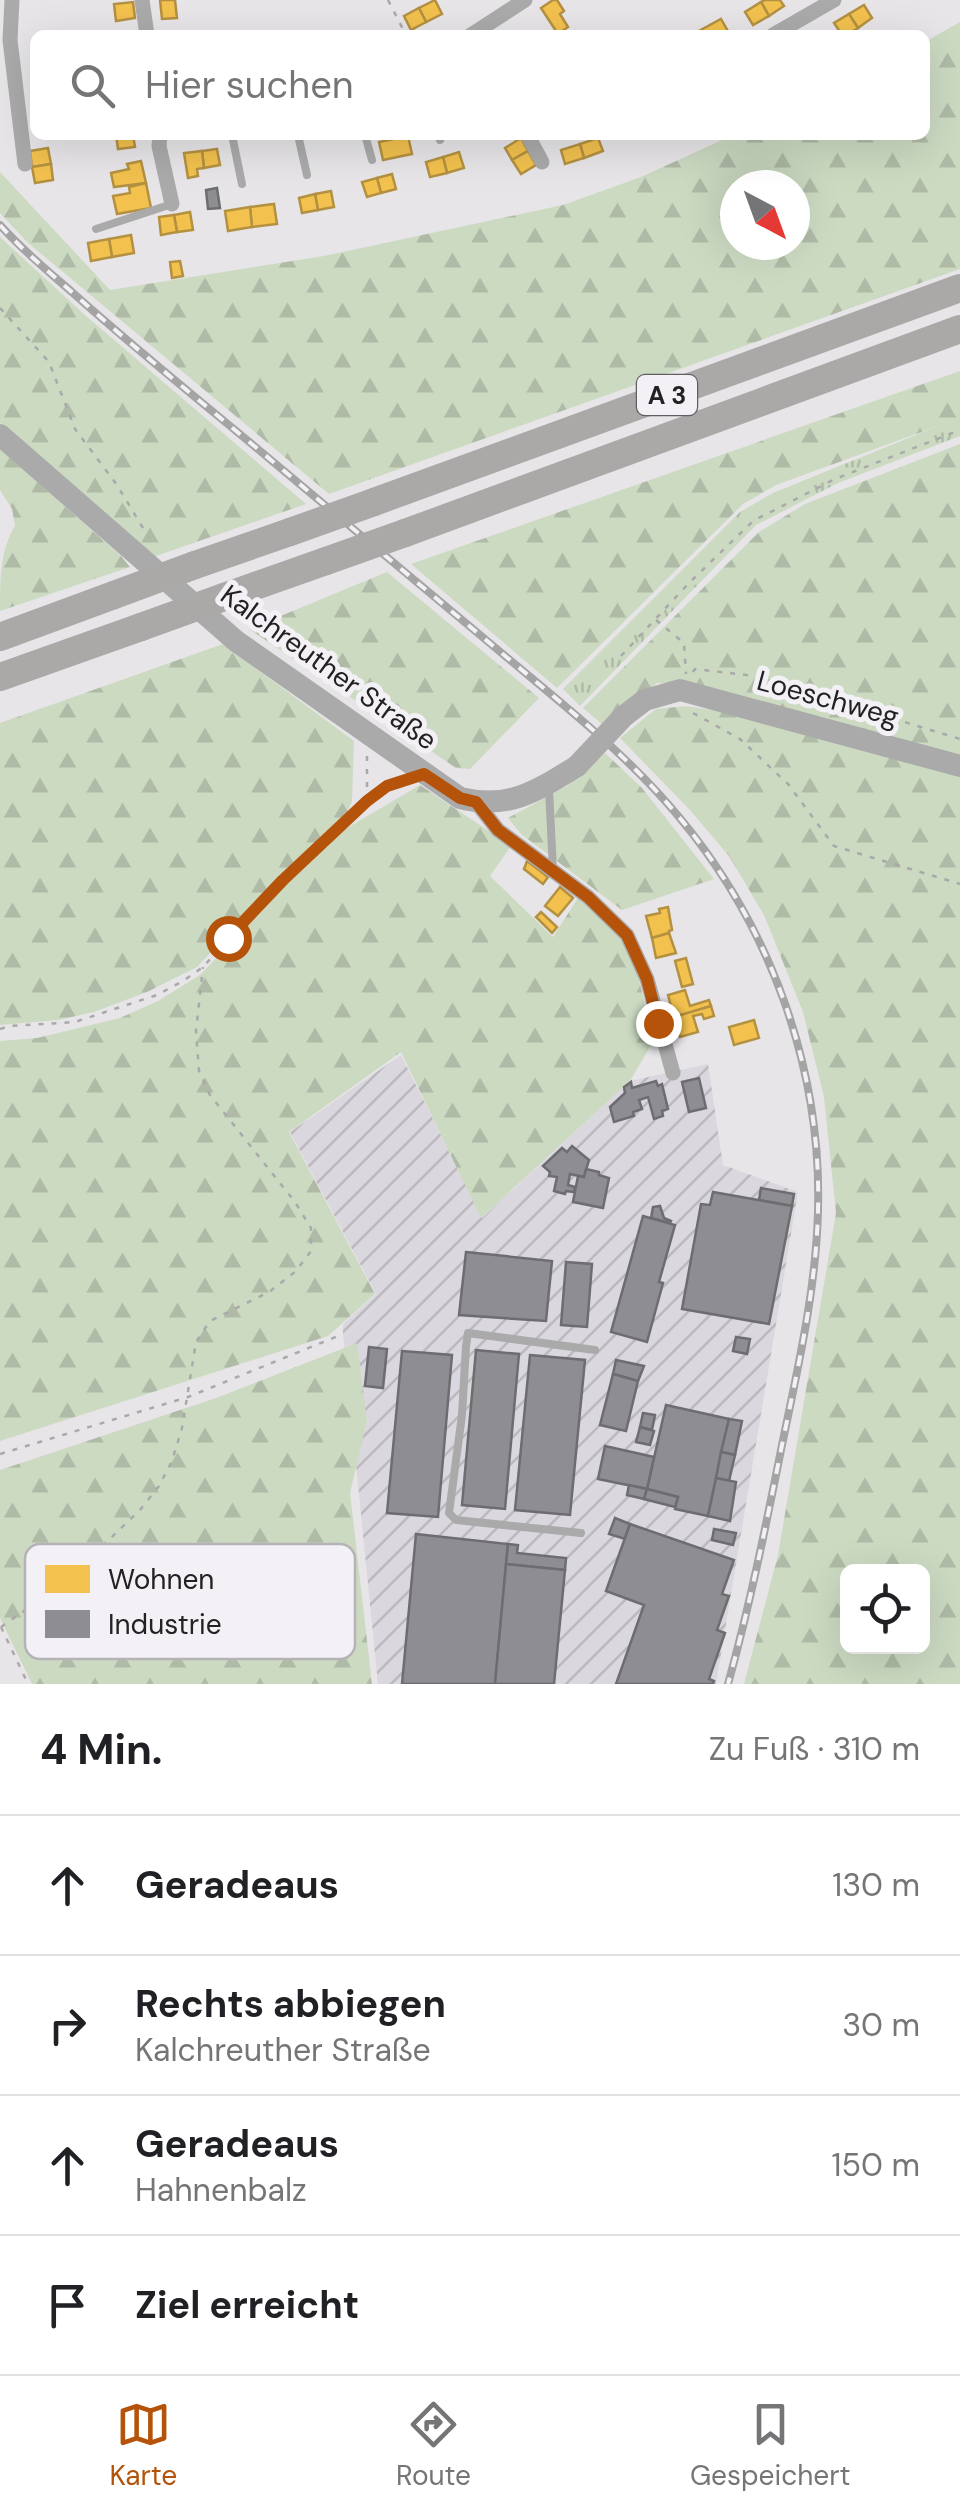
<!DOCTYPE html>
<html lang="de">
<meta charset="utf-8">
<style>
:root{--surface:#fff;--page:#f2f2f2;--text:#202124;--muted:#757577;--line:#e0e0e0;--accent:#b45309}
body{margin:0;font-family:"DM Sans",sans-serif;background:var(--page);color:var(--text)}
.controls{position:absolute;right:30px;bottom:30px;display:grid;overflow:hidden;border-radius:15px;box-shadow:0 10px 40px #0002}
.controls button{width:90px;height:90px;display:grid;place-items:center;padding:0;border:0;border-bottom:2px solid var(--line);background:var(--surface);color:var(--text);font:50px sans-serif}
.compass{position:absolute;left:720px;top:170px;width:90px;height:90px;border-radius:50%;background:var(--surface);box-shadow:0 10px 40px #0002;rotate:139deg}
.stop{position:absolute;width:30px;height:30px;margin:-22px;border:8px solid #b45309;border-radius:50%;background:#fff}
.stop.end{background:#b45309;border-color:#fff;box-shadow:0 2px 10px #0008}
.list{margin:0;padding:0;list-style:none}
h2{display:flex;justify-content:space-between;align-items:center;height:130px;margin:0;padding:0 40px;font-size:42px}
h2 small{font-size:32px;font-weight:400;color:var(--muted)}
.list li{display:grid;grid-template-columns:65px 1fr auto;gap:30px;align-items:center;box-sizing:border-box;height:140px;padding:0 40px;border-top:2px solid var(--line)}
.list b{display:block;font-size:38px;white-space:nowrap}
.list p{margin:0;font-size:32px;white-space:nowrap;color:var(--muted)}
.list em{font-size:32px;font-style:normal;color:var(--muted)}
.icon{flex:none;width:55px;height:55px;fill:none;stroke:currentColor;stroke-width:2;stroke-linecap:round;stroke-linejoin:round}
.map{position:relative;flex:none;width:960px;height:1684px;overflow:hidden}
.search{position:absolute;background:var(--surface);box-shadow:0 10px 40px #0002;left:30px;right:30px;top:30px;height:110px;display:flex;align-items:center;gap:25px;box-sizing:border-box;padding:0 35px;border-radius:15px;color:var(--muted);font-size:38px}
.sheet{height:690px;background:var(--surface)}
nav{display:flex;justify-content:space-around;align-items:center;box-sizing:border-box;height:140px;border-top:2px solid var(--line);background:var(--surface);font-size:28px;color:var(--muted)}
nav a{display:grid;justify-items:center;gap:5px}
nav .on{color:var(--accent)}
.map>svg:first-child{display:block}
.industrial{fill:url(#industrial-furrows)}
.grass{fill:url(#grass-tufts)}
.forest{fill:url(#forest-firs);fill-rule:evenodd}
.homes{fill:#f2c14e;stroke:#b49141;stroke-width:2.5}
.industry{fill:#8d8d92;stroke:#6d6d71;stroke-width:2.5}
.lines{fill:none;stroke-linecap:round;stroke-linejoin:round}
.path{stroke:#aaa9aa;stroke-width:2.5;stroke-dasharray:5 8;stroke-linecap:butt}
.lane{stroke:#abaaab;stroke-width:8}
.street{stroke:#abaaab;stroke-width:15}
.secondary{stroke:#abaaaa;stroke-width:22}
.highway{stroke:#aaa9a8;stroke-width:28}
.rail-casing{stroke:#a4a4a4;stroke-width:8}
.rail{stroke:#f4f1f6;stroke-width:4;stroke-dasharray:11;stroke-linecap:butt}
.secondary-bridge{stroke:#abaaaa;stroke-width:22}
.highway-bridge{stroke:#aaa9a8;stroke-width:28}
.route{stroke:#b45309;stroke-width:12}
.labels{text-anchor:middle;stroke-width:10;stroke-linejoin:round;paint-order:stroke}
.shield{fill:#f4f1f6;stroke:#615f62;stroke-width:2.5}
.shield-label{font-size:25px;font-weight:bold;fill:#222123}
.street-label{font-size:28px;fill:#222123;stroke:#f4f1f6}
.key{fill:#f4f1f6;stroke:#b5b3b7;stroke-width:2.5}
.key-label{font-size:28px;fill:#222123}
</style>
<div class="map">
<svg width="960" height="1684" viewBox="0 0 960 1684">
<defs>
<pattern id="industrial-furrows" width="10" height="10" patternUnits="userSpaceOnUse" patternTransform="scale(2.5)"><rect width="10" height="10" fill="#dbd7de"/><path d="M-1 1l2-2M0 10L10 0M9 11l2-2" fill="none" stroke="#bcb8be"/></pattern>
<pattern id="grass-tufts" width="24" height="20" patternUnits="userSpaceOnUse" patternTransform="scale(2.5)"><rect width="24" height="20" fill="#ccdac2"/><path d="M3 7l-1-3M5 7V3M7 7l1-3M15 17l-1-3M17 17v-4M19 17l1-3" fill="none" stroke="#afbba6"/></pattern>
<pattern id="forest-firs" width="22" height="20" patternUnits="userSpaceOnUse" patternTransform="scale(2.5)"><rect width="22" height="20" fill="#ccdac2"/><path d="M5 1l3.5 6h-7zM16 11l3.5 6h-7z" fill="#afbba6"/></pattern>
</defs>
<rect width="100%" height="100%" fill="#e7e5e8"/>
<path class="industrial" d="M401,1055L482,1218L630,1081L708,1064L723,1165L798,1192L716,1684H378L343,1334V1324L376,1294L290,1132Z"/>
<path class="grass" d="M960,417V436L838,483L756,525L580,706L563,689L740,512L773,493Z"/>
<g class="forest">
<path d="M960,22V269L329,494L27,242L0,213V172L110,290L324,256L563,205L641,177L733,135H925V42ZM735,185H795V245H735Z"/>
<path d="M0,237L86,316L306,504L153,557L0,423Z"/>
<path d="M960,371V418L776,485L743,504L557,688L411,564Z"/>
<path d="M960,444V758L702,686L657,683L603,725L583,708L759,532L805,504Z"/>
<path d="M0,449L121,556L130,567L0,611C0,582 0,549 15,526L12,509L0,490Z"/>
<path d="M387,572L539,698L470,769L456,768L249,629Z"/>
<path d="M223,644L354,741L352,801L345,819L288,871L197,967L147,992L94,1012L58,1020L0,1025V723Z"/>
<path d="M686,706L731,713L960,775V1684H744L778,1555L836,1213L824,1097L803,1012L764,915L729,856L689,809L620,738L656,709ZM848,1572H922V1646H848Z"/>
<path d="M605,753L642,788L714,879L622,910L521,834L508,818L567,786Z"/>
<path d="M420,785L511,846L490,876L553,937L578,898L616,931L634,960L654,1040L630,1081L481,1218L401,1052L289,1132L375,1294L328,1336L0,1441V1041L37,1038L120,1018L158,1001L200,975L284,886L342,831Z"/>
<path d="M357,1343L367,1421L350,1493L372,1684H32L0,1618V1470L216,1398Z"/>
</g>
<g class="homes">
<path d="M160,0H175L177,18L162,19Z"/>
<path d="M435,0L442,14L426,22L419,8Z"/>
<path d="M553,0H557L564,11L560,14L568,27L558,34L541,8Z"/>
<path d="M765,0H780L784,6L769,16L761,2Z"/>
<path d="M133,2L135,18L116,21L114,4Z"/>
<path d="M761,2L769,16L753,25L745,12Z"/>
<path d="M864,5L872,18L858,28L849,14Z"/>
<path d="M419,8L426,22L411,30L404,16Z"/>
<path d="M849,14L858,28L846,35H842L834,23Z"/>
<path d="M721,19L729,33L698,35L697,32Z"/>
<path d="M116,135H133L135,147L118,149Z"/>
<path d="M408,136L412,154L383,160L379,142Z"/>
<path d="M521,138L528,151L512,160L505,148Z"/>
<path d="M598,138L603,151L584,158L580,144Z"/>
<path d="M580,144L584,158L565,164L561,150Z"/>
<path d="M48,148L51,164L32,167L30,151Z"/>
<path d="M217,149L220,165L204,168L202,151Z"/>
<path d="M202,151L204,168L197,169L198,176L188,178L184,153Z"/>
<path d="M528,151L536,165L521,174L512,160Z"/>
<path d="M459,152L464,168L447,173L443,157Z"/>
<path d="M443,157L447,173L430,177L426,162Z"/>
<path d="M141,161L146,183L114,187L111,173L129,169L127,164Z"/>
<path d="M51,164L53,180L35,183L32,167Z"/>
<path d="M392,174L396,189L381,193L377,178Z"/>
<path d="M377,178L381,193L367,197L362,182Z"/>
<path d="M146,183L151,208L117,214L113,196L130,193L129,187Z"/>
<path d="M331,191L334,207L318,210L315,194Z"/>
<path d="M315,194L318,210L302,213L299,198Z"/>
<path d="M274,204L277,224L252,227L250,207Z"/>
<path d="M250,207L252,227L228,231L225,211Z"/>
<path d="M190,212L193,230L177,232L174,215Z"/>
<path d="M174,215L177,232L161,235L159,217Z"/>
<path d="M131,235L134,253L112,257L109,239Z"/>
<path d="M109,239L112,257L91,261L88,243Z"/>
<path d="M180,261L183,276L172,278L170,262Z"/>
<path d="M527,861L548,877L543,884L524,869Z"/>
<path d="M560,887L573,898L558,916L545,906Z"/>
<path d="M668,907L672,930L669,931V933L652,938L646,916L660,913L659,909Z"/>
<path d="M541,912L557,927L552,933L536,917Z"/>
<path d="M669,933L676,953L656,958L652,938Z"/>
<path d="M686,958L693,984L682,987L675,961Z"/>
<path d="M685,990L690,1006L709,1000L711,1006L674,1017L668,995Z"/>
<path d="M711,1006L714,1016L704,1019L702,1014L693,1016L698,1032L680,1037L674,1017Z"/>
<path d="M754,1020L759,1038L734,1045L729,1027Z"/>
</g>
<g class="industry">
<path d="M217,188L220,208L208,209L206,190Z"/>
<path d="M699,1078L706,1108L689,1112L682,1082Z"/>
<path d="M656,1081L658,1086L662,1084L668,1109L662,1111L663,1116L654,1119L648,1097L639,1100L642,1109L633,1112L634,1116L614,1122L610,1107L625,1093L624,1087L631,1082L632,1088Z"/>
<path d="M572,1146L589,1160L584,1177L570,1174L568,1185L575,1187L574,1192L566,1191L565,1194L554,1191L557,1177L549,1176L550,1172L543,1166L562,1148L567,1152Z"/>
<path d="M586,1169L599,1172V1175L609,1178L603,1208L573,1202L578,1176L584,1177Z"/>
<path d="M761,1188L794,1194L792,1206L759,1200Z"/>
<path d="M713,1192L792,1206L769,1324L682,1309L701,1204L710,1205Z"/>
<path d="M660,1206L664,1218L671,1221L670,1223L651,1218L653,1207Z"/>
<path d="M643,1216L675,1225L659,1282L663,1283L647,1342L611,1332Z"/>
<path d="M466,1252L552,1261L546,1321L459,1315Z"/>
<path d="M566,1262L592,1264L587,1327L561,1325Z"/>
<path d="M736,1337L750,1339L747,1354L733,1351Z"/>
<path d="M369,1347L387,1349L383,1388L365,1386Z"/>
<path d="M476,1350L519,1354L505,1509L462,1505Z"/>
<path d="M402,1351L452,1355L438,1517L387,1513Z"/>
<path d="M530,1355L585,1360L570,1515L515,1510Z"/>
<path d="M616,1360L644,1366L638,1381L613,1374Z"/>
<path d="M613,1374L638,1381L626,1431L600,1425Z"/>
<path d="M666,1405L729,1419L708,1516L675,1509L678,1497L647,1489Z"/>
<path d="M643,1413L655,1415L652,1430L640,1427Z"/>
<path d="M729,1419L742,1421L735,1455L721,1452Z"/>
<path d="M640,1427L654,1431L650,1445L636,1442Z"/>
<path d="M605,1446L654,1457L647,1489L598,1479Z"/>
<path d="M721,1452L735,1455L729,1481L716,1478Z"/>
<path d="M716,1478L736,1482L730,1521L708,1516Z"/>
<path d="M629,1485L647,1489L644,1499L627,1495Z"/>
<path d="M647,1489L678,1497L675,1507L644,1499Z"/>
<path d="M615,1518L630,1524L625,1539L609,1534Z"/>
<path d="M630,1524L734,1560L722,1594L729,1596L717,1630L725,1633L709,1679L714,1681L713,1684H616L644,1605L606,1591Z"/>
<path d="M714,1529L736,1533L733,1545L712,1540Z"/>
<path d="M416,1534L508,1544L495,1684H402Z"/>
<path d="M508,1544L518,1545L517,1553L566,1558L565,1570L506,1564Z"/>
<path d="M506,1564L565,1570L554,1684H495Z"/>
</g>
<g class="lines">
<g class="path">
<path d="M388,0L406,35"/>
<path d="M0,308L49,362L75,429L117,485L146,533V535"/>
<path d="M656,620L684,643L686,674"/>
<path d="M621,656L689,583L753,521L835,479L960,430"/>
<path d="M693,672L695,669L755,676L960,739"/>
<path d="M693,713L740,739L788,784L834,846L960,884"/>
<path d="M367,800V753"/>
<path d="M0,1029L10,1026L75,1022L157,995L183,981L203,967L283,879L367,801L387,786L404,781"/>
<path d="M0,1454L188,1397L343,1334"/>
<path d="M1,1627L64,1583L140,1510L159,1486L172,1461L182,1428L196,1342L210,1321L269,1292L296,1271L311,1251V1228L295,1202L210,1095L199,1071L196,1031L203,967"/>
<path d="M1,1627L28,1684"/>
</g>
<g class="lane">
<path d="M232,135L242,184"/>
<path d="M298,135L307,175"/>
<path d="M365,135L372,160"/>
<path d="M439,135L440,140"/>
<path d="M96,229L172,204"/>
<path d="M549,789L553,870"/>
<path d="M581,1533L456,1520L449,1513L462,1415L466,1346L468,1333L595,1350"/>
</g>
<g class="street">
<path d="M12,0L10,40L25,164"/>
<path d="M142,0L147,35"/>
<path d="M471,35L525,0"/>
<path d="M773,35L834,0"/>
<path d="M160,135L159,146L172,204"/>
<path d="M529,138L542,162"/>
<path d="M476,802L498,830L588,897L627,935L647,979L673,1073"/>
</g>
<g class="secondary">
<path d="M0,435L236,641L460,798C509,810 537,791 577,766"/>
<path d="M624,716L645,700L680,690L960,766"/>
</g>
<g class="highway">
<path d="M374,502L960,288"/>
<path d="M405,533L960,329"/>
<path d="M195,565L290,532"/>
<path d="M224,597L326,561"/>
<path d="M0,637L114,595"/>
<path d="M0,677L141,627"/>
</g>
<g class="rail-casing">
<path id="rail" d="M0,225C22,250 48,271 73,293C130,344 189,392 247,440C331,510 414,580 498,650C561,703 627,754 679,817C770,926 822,1068 818,1211C816,1290 798,1367 782,1445C766,1525 750,1605 728,1684"/>
</g>
<use href="#rail" class="rail"/>
<path class="secondary-bridge" d="M577,766L624,716"/>
<g class="highway-bridge">
<path d="M290,532L374,502"/>
<path d="M326,561L405,533"/>
<path d="M114,595L195,565"/>
<path d="M141,627L224,597"/>
</g>
</g>
<g class="lines">
<path class="route" d="M228,938L283,880L367,801L387,786L424,774L460,798L476,802L498,830L588,897L627,935L647,979L658,1023"/>
</g>
<g class="labels">
<rect class="shield" x="637" y="375" width="60" height="40" rx="8"/>
<g class="shield-label">
<text x="667" y="404">A 3</text>
</g>
<g class="street-label">
<text transform="translate(329 667) rotate(36)" y="10">Kalchreuther Straße</text>
<text transform="translate(828 698) rotate(15)" y="10">Loeschweg</text>
</g>
</g>
<rect x="25" y="1544" width="330" height="115" rx="15" class="key"/>
<rect x="45" y="1565" width="45" height="28" fill="#f2c14e"/>
<rect x="45" y="1610" width="45" height="28" fill="#8d8d92"/>
<g class="key-label">
<text x="108" y="1589">Wohnen</text>
<text x="108" y="1634">Industrie</text>
</g>
</svg>
<div class="controls">
<button><svg class="icon" aria-label="locate" viewBox="0 0 24 24"><circle cx="12" cy="12" r="6"/><path d="M12 2v4M12 18v4M2 12h4M18 12h4"/></svg></button>
</div>
<svg class="compass" viewBox="-18 -18 36 36"><path d="M0-13l5 13h-10z" fill="#e53935"/><path d="M0 13l5-13h-10z" fill="#757577"/></svg>
<div class="stop" style="left:228px;top:938px"></div>
<div class="stop end" style="left:658px;top:1023px"></div>
<div class="search"><svg class="icon" aria-label="search" viewBox="0 0 24 24"><circle cx="10" cy="10" r="6"/><path d="M15 15l6 6"/></svg>Hier suchen</div>
</div>
<section class="sheet">
<h2>4 Min.<small>Zu Fuß · 310 m</small></h2>
<ul class="list">
<li><svg class="icon" aria-label="ahead" viewBox="0 0 24 24"><path d="M12 20V5M6 11l6-6 6 6"/></svg><div><b>Geradeaus</b></div><em>130 m</em></li>
<li><svg class="icon" aria-label="right" viewBox="0 0 24 24"><path d="M7 20v-9h11M14 6l5 5-5 5"/></svg><div><b>Rechts abbiegen</b><p>Kalchreuther Straße</p></div><em>30 m</em></li>
<li><svg class="icon" aria-label="ahead" viewBox="0 0 24 24"><path d="M12 20V5M6 11l6-6 6 6"/></svg><div><b>Geradeaus</b><p>Hahnenbalz</p></div><em>150 m</em></li>
<li><svg class="icon" aria-label="arrive" viewBox="0 0 24 24"><path d="M6 21V4h12l-3 4 3 4H6"/></svg><div><b>Ziel erreicht</b></div></li>
</ul>
</section>
<nav>
<a class="on"><svg class="icon" aria-label="map" viewBox="0 0 24 24"><path d="M3 6l6-2 6 2 6-2v14l-6 2-6-2-6 2zM9 4v14M15 6v14"/></svg>Karte</a>
<a><svg class="icon" aria-label="directions" viewBox="0 0 24 24"><path d="M12 3l9 9-9 9-9-9zM9 14v-3h6M13 9l2 2-2 2"/></svg>Route</a>
<a><svg class="icon" aria-label="saved" viewBox="0 0 24 24"><path d="M7 4h10v16l-5-4-5 4z"/></svg>Gespeichert</a>
</nav>
